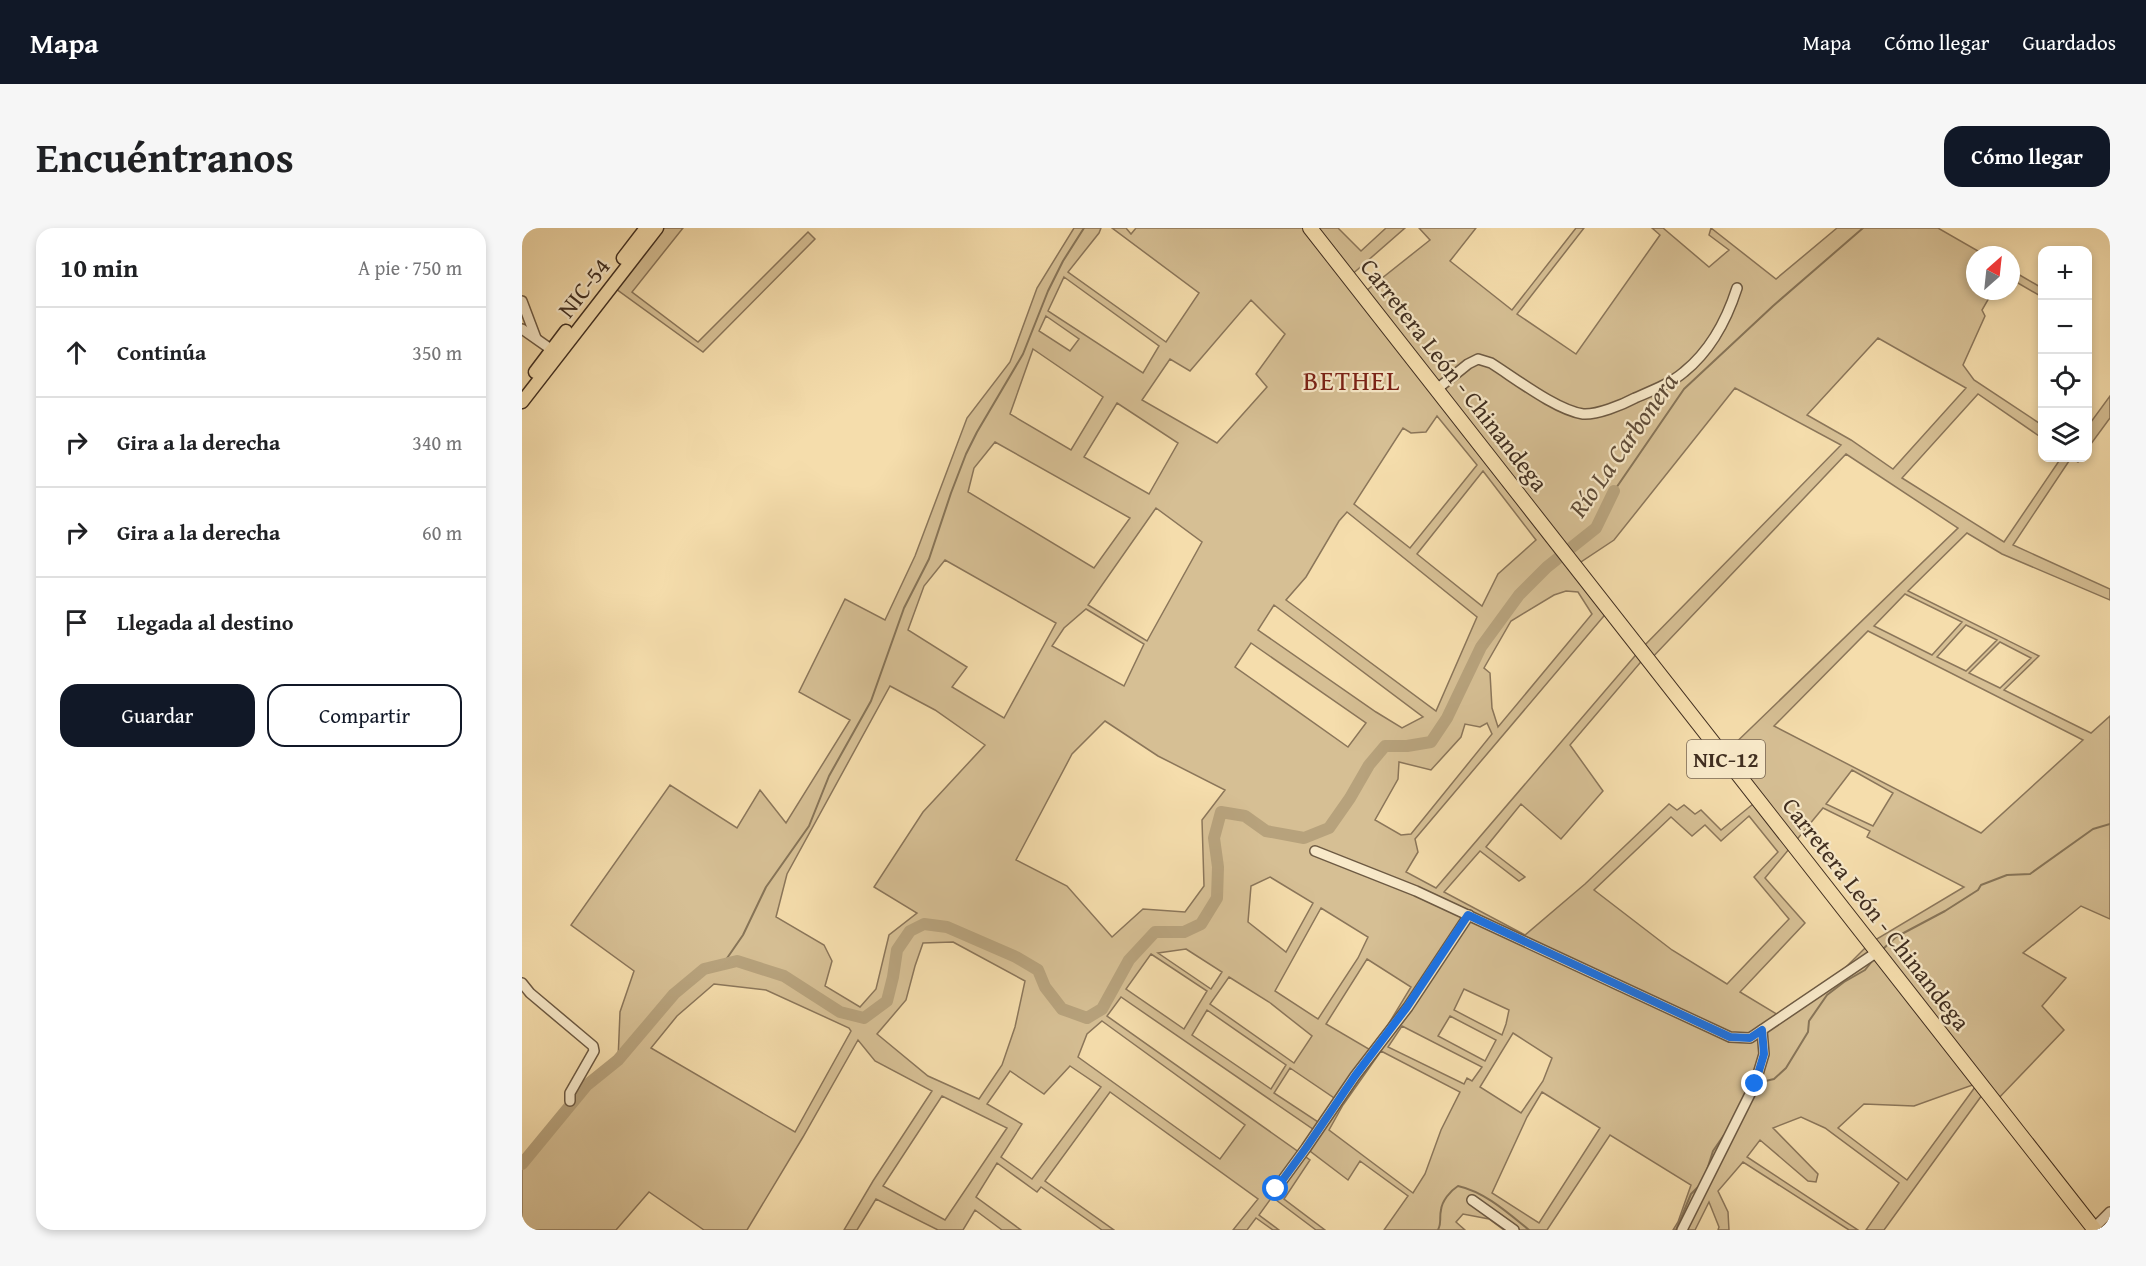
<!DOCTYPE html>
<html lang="es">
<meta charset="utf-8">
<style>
:root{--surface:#fff;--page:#f6f6f6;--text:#202124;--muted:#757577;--line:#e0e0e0;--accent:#111827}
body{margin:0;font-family:"Gentium Book Plus",serif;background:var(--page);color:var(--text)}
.controls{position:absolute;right:18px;top:18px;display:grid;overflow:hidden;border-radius:12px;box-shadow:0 3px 9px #0003}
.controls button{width:54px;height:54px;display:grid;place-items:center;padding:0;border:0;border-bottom:2px solid var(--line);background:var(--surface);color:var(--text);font:30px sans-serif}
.compass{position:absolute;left:1444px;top:18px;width:54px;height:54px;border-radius:50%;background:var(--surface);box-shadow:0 3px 9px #0003;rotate:27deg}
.stop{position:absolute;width:18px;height:18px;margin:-14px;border:4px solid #1a73e8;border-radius:50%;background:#fff}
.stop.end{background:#1a73e8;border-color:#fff;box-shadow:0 2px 6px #0008}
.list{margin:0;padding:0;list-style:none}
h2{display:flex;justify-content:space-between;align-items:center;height:78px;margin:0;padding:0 24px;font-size:26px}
h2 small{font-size:20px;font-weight:400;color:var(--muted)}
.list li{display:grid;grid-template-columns:39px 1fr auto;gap:18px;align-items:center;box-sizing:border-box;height:90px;padding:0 24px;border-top:2px solid var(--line)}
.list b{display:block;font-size:22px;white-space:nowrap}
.list em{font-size:20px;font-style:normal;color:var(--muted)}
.actions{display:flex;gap:12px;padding:18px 24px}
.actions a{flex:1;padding:14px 0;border:2px solid var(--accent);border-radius:18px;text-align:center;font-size:21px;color:var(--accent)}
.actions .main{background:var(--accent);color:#fff}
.icon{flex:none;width:33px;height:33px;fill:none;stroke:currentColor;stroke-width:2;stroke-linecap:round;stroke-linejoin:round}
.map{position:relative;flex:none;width:1588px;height:1002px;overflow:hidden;border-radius:18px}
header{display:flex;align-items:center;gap:36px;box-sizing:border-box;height:84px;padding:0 30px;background:var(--accent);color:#fff}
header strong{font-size:28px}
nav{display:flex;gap:33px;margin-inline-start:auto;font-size:21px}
.intro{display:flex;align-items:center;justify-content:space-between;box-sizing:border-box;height:144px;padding:0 36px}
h1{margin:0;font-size:42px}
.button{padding:15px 27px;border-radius:18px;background:var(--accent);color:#fff;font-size:21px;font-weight:700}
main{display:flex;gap:36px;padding:0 36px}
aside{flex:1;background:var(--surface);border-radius:18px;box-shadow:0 3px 9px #0003}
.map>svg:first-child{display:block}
.green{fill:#d6bf94;stroke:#8b765a;stroke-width:1.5;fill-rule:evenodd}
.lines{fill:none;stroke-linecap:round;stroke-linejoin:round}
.stream{stroke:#877457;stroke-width:2}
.river{stroke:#b7a27c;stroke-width:12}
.minor-casing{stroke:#6d5a43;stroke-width:12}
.major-casing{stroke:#402e20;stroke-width:15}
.highway-casing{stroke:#402e20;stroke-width:16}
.minor{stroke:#f8e9c9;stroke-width:9}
.major{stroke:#f5ddac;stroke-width:12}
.highway{stroke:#f5ddac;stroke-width:14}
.route{stroke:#1a73e8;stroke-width:8}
.labels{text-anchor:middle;stroke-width:4.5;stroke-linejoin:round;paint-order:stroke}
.shield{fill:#f8e9c9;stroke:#776653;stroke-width:1.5}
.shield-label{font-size:22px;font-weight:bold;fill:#402e20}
.street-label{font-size:24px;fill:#402e20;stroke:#f8e9c9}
.water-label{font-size:26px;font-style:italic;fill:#5e4b37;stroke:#f8e9c9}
.quarter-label{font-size:27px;letter-spacing:1.5px;fill:#7a1f14;stroke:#f8e9c9}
</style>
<header>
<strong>Mapa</strong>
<nav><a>Mapa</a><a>Cómo llegar</a><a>Guardados</a></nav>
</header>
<div class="intro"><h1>Encuéntranos</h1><a class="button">Cómo llegar</a></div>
<main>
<aside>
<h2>10 min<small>A pie · 750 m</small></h2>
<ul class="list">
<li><svg class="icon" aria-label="ahead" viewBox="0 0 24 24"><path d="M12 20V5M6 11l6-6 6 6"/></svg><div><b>Continúa</b></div><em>350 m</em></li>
<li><svg class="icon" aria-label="right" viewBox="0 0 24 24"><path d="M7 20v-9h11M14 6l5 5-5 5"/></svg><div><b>Gira a la derecha</b></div><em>340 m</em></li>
<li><svg class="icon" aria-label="right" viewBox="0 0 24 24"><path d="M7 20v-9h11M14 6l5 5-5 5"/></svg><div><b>Gira a la derecha</b></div><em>60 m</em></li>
<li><svg class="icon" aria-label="arrive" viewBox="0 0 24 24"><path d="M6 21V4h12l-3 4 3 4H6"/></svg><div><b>Llegada al destino</b></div></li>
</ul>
<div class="actions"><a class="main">Guardar</a><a>Compartir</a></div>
</aside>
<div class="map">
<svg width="1588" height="1002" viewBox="0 0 1588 1002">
<rect width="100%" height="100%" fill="#f5ddac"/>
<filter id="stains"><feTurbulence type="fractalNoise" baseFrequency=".00333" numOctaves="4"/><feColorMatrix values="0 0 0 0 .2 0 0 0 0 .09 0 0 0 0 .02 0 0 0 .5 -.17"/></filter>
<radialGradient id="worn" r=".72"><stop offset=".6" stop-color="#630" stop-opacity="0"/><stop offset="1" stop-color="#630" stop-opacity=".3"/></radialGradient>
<g class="green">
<path d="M135,0H161L110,64L176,114L286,4L293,11L181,124L90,58Z"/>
<path d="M552,0H579L577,5L546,44L644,114L677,65L590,0H604L609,6L614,0H816L839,23L864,0H883L827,49L840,66L908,12L897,0H954L928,33L990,82L1054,0H1062L995,86L1054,126L1138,7L1130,0H1141L1187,39L1207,22L1187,7L1189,0L1254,51L1315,0H1416L1463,27H1453V63H1471L1460,82L1463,88L1441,137L1452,152L1520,197V210L1456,166L1380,250L1482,314L1539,230H1559L1556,234L1549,230L1491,317L1588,361V372L1480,326L1445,305L1386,363L1517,428L1482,462L1569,505L1588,488V691L1559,678L1501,725L1544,750L1520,778L1542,802L1473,874L1463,863L1362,1002H1344L1377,955L1303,900L1279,889L1251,900L1296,946L1294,954L1286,953L1238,912L1225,929L1336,1002H1327L1221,934L1196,963L1206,984L1207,1002H1196L1197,999L1187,974L1173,1002H1151L1156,994L1169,957L1088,907L1025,1002H982L967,991L941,986L934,994L943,1002H862L886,968L838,933L826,952L784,920L795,904L599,769L585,788L788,932L762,971L803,1002H794L750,969L737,987L757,1002H751L734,990L725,1002H711L736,971L588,864L523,953L592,1002H580L519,959L515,964L475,935L454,969L499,1002H480L453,982L441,1002H416L354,971L335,1002H322L351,953L410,863L353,833L336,812L281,909L225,1002H182L127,964L94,1002H0V936L32,896L96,832L98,784L112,743L49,697L148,557L215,600L238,562L264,595L328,492L277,464L323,371L363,392L393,328L445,190L488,134L515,60ZM542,49L637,118L621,145L526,83ZM729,72L763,106L734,146L745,159L695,215L620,172L648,131L668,143ZM524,88L557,111L548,123L517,103ZM1356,110L1444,160L1371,241L1329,212L1285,187ZM511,121L581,169L549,222L488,186ZM1213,160L1319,217L1118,422L914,660L884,644L896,624L893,611L1087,382L1053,338L1092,312ZM595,175L656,215L627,266L562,229ZM915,188L955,237L888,320L832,276L881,200L889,205L904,204ZM473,214L608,290L572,340L446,264L452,240ZM1324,226L1436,300L1201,527L1236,572L1199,602L1179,582L1173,586L1162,577L1155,582L1147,576L1063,656L1003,707L922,664L958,623L997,653L1003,649L964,619L999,576L1039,611L1081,563L1048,517L1123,429L1127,433ZM961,243L1014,312L976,346L960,378L895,326ZM634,280L680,314L625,413L566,377ZM825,284L955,389L914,483L764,372L784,349L817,293ZM423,332L534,395L482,490L430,459L445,439L386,402L402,358ZM1044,363L1056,364L1070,386L976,499L970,480L968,445L962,440L989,393L1032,367ZM1383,366L1440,394L1410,427L1352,398ZM752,377L901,489L880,500L854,484L736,402ZM564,381L622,416L602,458L530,418L542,400ZM1444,397L1475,412L1444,443L1415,429ZM1346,403L1561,512L1459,605L1252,498ZM1478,414L1509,430L1478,460L1447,445ZM729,415L844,495L826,519L713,439ZM368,458L413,482L463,517L401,584L352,659L395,685L367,707L354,761L338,779L303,758L310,733L302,717L254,689L265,646ZM583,493L636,528L703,562L680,592L682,658L663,684L621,681L590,709L545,658L494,632L550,526ZM965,495L970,506L889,606L879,607L853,592L876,551L877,534L909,542L939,509L943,496L958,499ZM1330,542L1371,565L1351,598L1304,576ZM1301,580L1348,603L1345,609L1442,659L1348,715L1305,758L1256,787L1218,764L1283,695L1243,650ZM1227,588L1256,624L1232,649L1267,691L1205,756L1150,722L1072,662L1149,589L1170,608L1183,597L1199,613ZM748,649L791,675L764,724L726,694L729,658ZM799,680L846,709L836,730L796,791L753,763ZM431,714L503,753L493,799L480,837L457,871L406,848L355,806L384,772L393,738L401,715ZM664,721L700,744L689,761L636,725ZM629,726L685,763L662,801L604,761ZM845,731L889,759L850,823L804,796ZM707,749L747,774L790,808L772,835L688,776ZM192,756L244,762L327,800L329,803L273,904L129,820L155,788ZM942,761L987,782L984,796L980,807L932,782ZM685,782L764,837L749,861L670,807ZM928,788L974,812L963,833L916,808ZM580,793L723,897L698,931L556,829L565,806ZM880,798L960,839L950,853L945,850L942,856L866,819ZM991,805L1030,830L1021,853L999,885L958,859ZM859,823L938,864L919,902L903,946L891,965L807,902L821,877ZM548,838L579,859L510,951L479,929L500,896L465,876L488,843L522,866ZM768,840L815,872L799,896L752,865ZM1456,855L1385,952L1316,900L1342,876L1392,878ZM1020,864L1078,900L1017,995L970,965L1005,889ZM420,868L485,900L423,992L361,958Z"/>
<path d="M1489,42L1520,60V69L1489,51Z"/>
<path d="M1588,168V190L1566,220V198Z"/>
</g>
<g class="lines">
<g class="stream">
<path d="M1092,263L1162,161L1251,78L1341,0"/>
<path d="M1361,721L1374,709L1423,683L1456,662L1459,657L1485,647L1508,646L1571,601L1588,596"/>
<path d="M201,736L221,707L244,659L287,598L307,548L349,473L382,380L407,331L429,265L444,226L455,204L501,126L526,63L541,33L562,0"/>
<path d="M1235,855L1252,851L1264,840L1286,804L1287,793L1305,767L1322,754L1343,742L1351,732"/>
<path d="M1184,945L1191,923L1202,907"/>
<path d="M916,1002C920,995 917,990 919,982C920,973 928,963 936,958C963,964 986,985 1007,1002"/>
<path d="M1154,1002L1169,966L1177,958"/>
</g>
<path class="river" d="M0,936L65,857L96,832L152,766L182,741L215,733L262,748L318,784L342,790L365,773L371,749L375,722L388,703L402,696L425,699L494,729L516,742L523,759L540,781L565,790L580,781L607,732L633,704H662L679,696L695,670L696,639L692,610L699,584L723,588L744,603L782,610L807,600L828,570L847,537L863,518H885L909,514L925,490L959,419L997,367L1025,339L1074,300L1092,263"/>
<g class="minor-casing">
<g id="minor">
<path d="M0,73L14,110"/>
<path d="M0,101L30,122"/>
<path d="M915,161L946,136L956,131L969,135C993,150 1034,182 1061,186C1075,187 1100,177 1113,170C1129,163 1148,156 1162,144C1188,123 1205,91 1215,60"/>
<path d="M793,623L894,663L1208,809L1228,810L1355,724"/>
<path d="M0,755L8,765L71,818L72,823L48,865V873"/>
<path d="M754,961L784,920L833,848L886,779L947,687"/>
<path d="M950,972L992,1002"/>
<path d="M1572,1000L1588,984"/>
<path d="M1160,1002L1233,856L1242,826L1240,802"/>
</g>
</g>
<g class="major-casing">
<g id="major">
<path d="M101,30L124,0"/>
<path d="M13,144L44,103"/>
<path d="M0,174L135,0"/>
</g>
</g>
<g class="highway-casing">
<path id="highway" d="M788,0L1573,1002"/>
</g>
<use href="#minor" class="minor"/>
<use href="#major" class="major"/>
<use href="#highway" class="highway"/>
</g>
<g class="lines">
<path class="route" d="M754,961L784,920L833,848L885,779L946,687L1208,809L1228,810L1240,802L1242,826L1233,856"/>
</g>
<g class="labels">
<rect class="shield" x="1165" y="512" width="78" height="38" rx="4.5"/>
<g class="shield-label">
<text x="1204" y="539">NIC-12</text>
</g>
<g class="street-label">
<text transform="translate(62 60) rotate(-52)" y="8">NIC-54</text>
<text transform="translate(932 147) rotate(52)" y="8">Carretera León - Chinandega</text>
<text transform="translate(1354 686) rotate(52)" y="8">Carretera León - Chinandega</text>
</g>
<g class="water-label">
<text transform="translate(1101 217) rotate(-55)" y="9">Río La Carbonera</text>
</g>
<g class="quarter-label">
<text x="830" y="162">BETHEL</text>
</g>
</g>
<rect width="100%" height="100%" filter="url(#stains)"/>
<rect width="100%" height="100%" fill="url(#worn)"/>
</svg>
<div class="controls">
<button>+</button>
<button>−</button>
<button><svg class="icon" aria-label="locate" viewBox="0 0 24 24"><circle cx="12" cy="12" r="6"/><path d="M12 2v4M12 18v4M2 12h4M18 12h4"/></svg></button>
<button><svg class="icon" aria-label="layers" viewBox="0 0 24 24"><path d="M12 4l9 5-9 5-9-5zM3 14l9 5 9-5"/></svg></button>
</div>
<svg class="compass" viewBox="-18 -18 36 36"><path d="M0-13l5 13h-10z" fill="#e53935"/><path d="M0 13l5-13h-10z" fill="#757577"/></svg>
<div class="stop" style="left:754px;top:961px"></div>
<div class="stop end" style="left:1233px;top:856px"></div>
</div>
</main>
